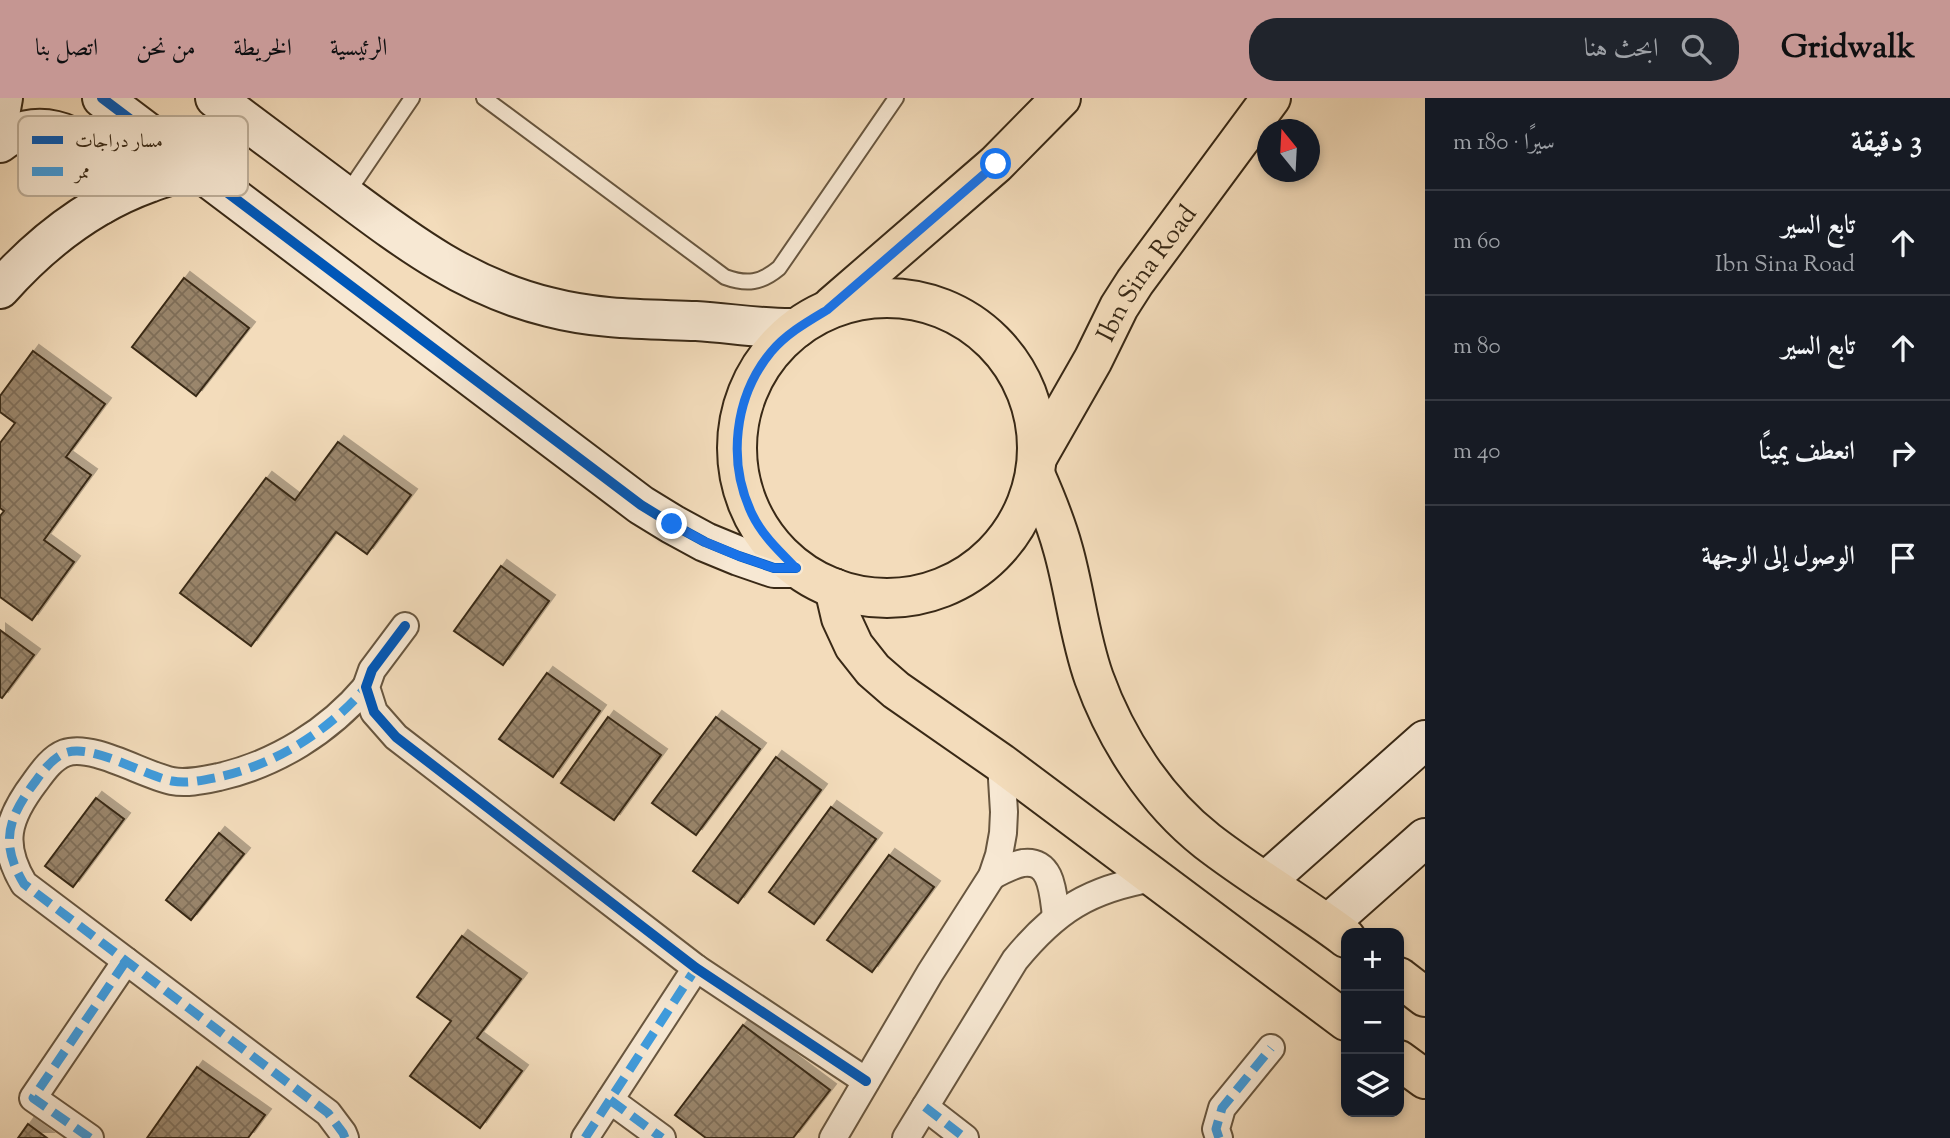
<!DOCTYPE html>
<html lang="ar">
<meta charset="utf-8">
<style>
:root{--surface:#171b24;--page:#20242c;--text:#f1f3f6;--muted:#9ea1a6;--line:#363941;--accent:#c59692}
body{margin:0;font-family:"Sorts Mill Goudy",Amiri,serif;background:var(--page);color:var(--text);direction:rtl}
.controls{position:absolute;right:21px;bottom:21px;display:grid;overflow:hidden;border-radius:14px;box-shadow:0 4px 10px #0003}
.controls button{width:63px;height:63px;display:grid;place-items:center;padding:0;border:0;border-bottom:2px solid var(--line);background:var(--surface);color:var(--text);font:35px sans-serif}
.compass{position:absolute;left:1257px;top:21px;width:63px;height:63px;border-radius:50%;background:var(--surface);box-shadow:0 4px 10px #0003;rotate:342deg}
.stop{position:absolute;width:21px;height:21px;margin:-16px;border:5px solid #1a73e8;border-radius:50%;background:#fff}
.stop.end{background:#1a73e8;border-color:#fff;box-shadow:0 2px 7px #0008}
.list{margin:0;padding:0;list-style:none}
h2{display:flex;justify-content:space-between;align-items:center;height:91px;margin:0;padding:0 28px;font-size:30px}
h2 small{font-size:23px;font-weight:400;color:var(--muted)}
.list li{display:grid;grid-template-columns:46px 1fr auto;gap:21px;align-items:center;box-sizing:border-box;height:105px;padding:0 28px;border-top:2px solid var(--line)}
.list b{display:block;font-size:26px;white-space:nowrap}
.list p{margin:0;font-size:23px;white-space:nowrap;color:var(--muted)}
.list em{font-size:23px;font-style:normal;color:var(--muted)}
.icon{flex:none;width:38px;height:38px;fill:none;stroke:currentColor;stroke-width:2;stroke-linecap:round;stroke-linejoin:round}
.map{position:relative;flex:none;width:1425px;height:1040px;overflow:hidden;direction:ltr}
header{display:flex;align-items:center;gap:42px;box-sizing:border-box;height:98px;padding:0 35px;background:var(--accent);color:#111}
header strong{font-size:33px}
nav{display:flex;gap:38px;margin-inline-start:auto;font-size:24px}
.search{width:490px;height:63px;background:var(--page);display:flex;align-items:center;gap:18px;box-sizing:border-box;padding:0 24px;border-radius:28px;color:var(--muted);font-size:26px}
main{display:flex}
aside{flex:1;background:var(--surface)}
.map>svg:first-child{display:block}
.building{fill:url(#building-cross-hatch);stroke:#392916;stroke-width:2;filter:url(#shadow)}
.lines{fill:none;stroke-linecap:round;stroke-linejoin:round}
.lane-casing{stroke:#68563f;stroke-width:18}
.street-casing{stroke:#68563f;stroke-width:30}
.secondary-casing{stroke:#392916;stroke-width:42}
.primary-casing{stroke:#392916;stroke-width:42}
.lane{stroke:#f7e8d3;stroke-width:14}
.street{stroke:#f7e8d3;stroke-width:26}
.secondary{stroke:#f7e8d3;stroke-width:38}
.primary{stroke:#f3dcbb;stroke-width:38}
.quiet{stroke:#3e9cdf;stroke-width:9;stroke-dasharray:18 9;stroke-linecap:butt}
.cycleway-casing{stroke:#f7e8d3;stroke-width:15}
.cycleway{stroke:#0057b8;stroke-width:10}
.route{stroke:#1a73e8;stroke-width:9}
.labels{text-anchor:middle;stroke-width:5;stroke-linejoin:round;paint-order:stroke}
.street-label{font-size:26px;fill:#392916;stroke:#f7e8d3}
.key{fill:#f7e8d3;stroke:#beaf9a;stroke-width:2}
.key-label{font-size:19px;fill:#392916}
</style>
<header>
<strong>Gridwalk</strong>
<div class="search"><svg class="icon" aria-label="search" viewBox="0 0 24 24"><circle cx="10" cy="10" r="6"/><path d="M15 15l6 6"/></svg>ابحث هنا</div>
<nav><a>الرئيسية</a><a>الخريطة</a><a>من نحن</a><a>اتصل بنا</a></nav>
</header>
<main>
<aside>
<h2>3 دقيقة<small>سيرًا · 180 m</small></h2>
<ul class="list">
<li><svg class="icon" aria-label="ahead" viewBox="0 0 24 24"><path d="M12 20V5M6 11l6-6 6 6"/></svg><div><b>تابع السير</b><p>Ibn Sina Road</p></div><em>60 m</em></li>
<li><svg class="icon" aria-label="ahead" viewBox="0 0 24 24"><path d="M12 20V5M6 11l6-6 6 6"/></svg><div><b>تابع السير</b></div><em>80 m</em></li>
<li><svg class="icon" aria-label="right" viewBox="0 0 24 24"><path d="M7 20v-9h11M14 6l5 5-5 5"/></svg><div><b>انعطف يمينًا</b></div><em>40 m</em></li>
<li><svg class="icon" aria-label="arrive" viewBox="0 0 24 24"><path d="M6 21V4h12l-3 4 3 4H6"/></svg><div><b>الوصول إلى الوجهة</b></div></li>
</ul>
</aside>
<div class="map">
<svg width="1425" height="1040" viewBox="0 0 1425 1040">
<defs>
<pattern id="building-cross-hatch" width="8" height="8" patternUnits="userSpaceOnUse" patternTransform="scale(1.75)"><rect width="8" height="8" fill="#9a866c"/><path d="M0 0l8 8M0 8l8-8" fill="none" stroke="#7f6e58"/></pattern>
<filter id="shadow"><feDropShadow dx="6" dy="-6" stdDeviation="0" flood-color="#0004"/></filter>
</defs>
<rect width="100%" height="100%" fill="#f3dcbb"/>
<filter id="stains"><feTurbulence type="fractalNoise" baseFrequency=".00286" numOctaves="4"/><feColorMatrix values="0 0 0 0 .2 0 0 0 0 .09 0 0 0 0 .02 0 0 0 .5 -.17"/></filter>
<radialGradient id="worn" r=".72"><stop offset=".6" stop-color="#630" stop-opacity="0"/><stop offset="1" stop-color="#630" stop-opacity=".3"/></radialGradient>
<g class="building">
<path d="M184,180L249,230L196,298L132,249Z"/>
<path d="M33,253L105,306L66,359L91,377L44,442L74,464L32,522L0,499V418L4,413L0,410V345L15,325L0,314V298Z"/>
<path d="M338,344L411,397L367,456L336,434L251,548L180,495L266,380L295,402Z"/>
<path d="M501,468L549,503L503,567L454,533Z"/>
<path d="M0,532L34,557L2,600L0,599Z"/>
<path d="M547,575L600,613L553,679L499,641Z"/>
<path d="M608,619L661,657L614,722L561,685Z"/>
<path d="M716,619L760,651L696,737L652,705Z"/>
<path d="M776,659L821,692L738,805L693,773Z"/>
<path d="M96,700L124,721L73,789L45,768Z"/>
<path d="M831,709L876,741L814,826L769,794Z"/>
<path d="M219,735L244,756L191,822L166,802Z"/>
<path d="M889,757L934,789L872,874L827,842Z"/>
<path d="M462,838L521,881L477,940L522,973L480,1030L410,978L451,923L417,899Z"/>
<path d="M743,927L830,992L793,1040H706L675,1017Z"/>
<path d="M197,969L265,1017L248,1040H147Z"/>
<path d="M28,1026L47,1040H18Z"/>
</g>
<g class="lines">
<g class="lane-casing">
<g id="lane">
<path d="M484,0L725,179C747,187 761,185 779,170L896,0"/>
<path d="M346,97L412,0"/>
</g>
</g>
<g class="street-casing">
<g id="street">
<path d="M405,528L372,572L366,589L374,614L396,639L696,870L866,983"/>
<path d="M992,778C1001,773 1012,767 1023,765C1053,761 1053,797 1056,818"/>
<path d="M610,1002L662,1040"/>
<path d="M925,1009L965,1040"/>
<path d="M90,1040L33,1000L126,863"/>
<path d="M345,1040L343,1035L328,1015L24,786C0,746 7,721 35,684C43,673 52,660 65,655C92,645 143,677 172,683C187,686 204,682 219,679C276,666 329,633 366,589"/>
<path d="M585,1040L696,870"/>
<path d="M833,1040L930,875L992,778L999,757L1003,735L1004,714L1001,665"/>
<path d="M906,1040L1015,862C1056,812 1089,791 1154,780"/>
<path d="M1219,1040L1216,1031L1222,1010L1271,950"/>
</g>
</g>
<g class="secondary-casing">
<g id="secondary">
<path d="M102,0L641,407L672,426L705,444L739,458L774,470H796"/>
<path d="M215,0C256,31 297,61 338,92C405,142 466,189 549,209C599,222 646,221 696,223C730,225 763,231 797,230"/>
<path d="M0,17L3,0"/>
<path d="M0,45C30,19 84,30 98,69C103,82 102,94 101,107"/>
<path d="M0,191C40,146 91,106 149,85C164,79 180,75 196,71"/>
<path d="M1265,784L1425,642"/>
<path d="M1328,826L1425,740"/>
</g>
</g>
<g class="primary-casing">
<g id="primary">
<circle cx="887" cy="350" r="150"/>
<path d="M832,208L996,66L1061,0"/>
<path id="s1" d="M1037,360L1093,262L1119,209L1135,184L1271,0"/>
<path d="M1035,376C1046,401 1056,425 1063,451C1075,493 1079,538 1094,580C1116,641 1155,702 1207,743C1252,778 1301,806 1346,840"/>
<path d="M834,490L841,520L854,548L873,572L896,592L1001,665L1346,923"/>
<path d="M1399,879L1425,899"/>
<path d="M1399,962L1425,981"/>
</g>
</g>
<use href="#lane" class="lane"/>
<use href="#street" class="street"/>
<use href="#secondary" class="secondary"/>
<use href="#primary" class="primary"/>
<g class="quiet">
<path d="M610,1002L662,1040"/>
<path d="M925,1009L965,1040"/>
<path d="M90,1040L33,1000L126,863"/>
<path d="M345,1040L343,1035L328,1015L24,786C0,746 7,721 35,684C43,673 52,660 65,655C92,645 143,677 172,683C187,686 204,682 219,679C276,666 329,633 366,589"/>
<path d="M585,1040L696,870"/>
<path d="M1219,1040L1216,1031L1222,1010L1271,950"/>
</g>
<g class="cycleway-casing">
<g id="cycleway">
<path d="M102,0L641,407L672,426L705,444L739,458L774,470H796"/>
<path d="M405,528L372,572L366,589L374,614L396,639L696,870L866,983"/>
</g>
</g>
<use href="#cycleway" class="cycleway"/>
</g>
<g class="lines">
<path class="route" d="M672,426L705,444L739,458L774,470H796C779,453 762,437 752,416C727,364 734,299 771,254C786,236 807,224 827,212L996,66"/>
</g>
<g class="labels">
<g class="street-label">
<text dy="9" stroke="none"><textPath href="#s1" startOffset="215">Ibn Sina Road</textPath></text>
</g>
</g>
<rect x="18" y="18" width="230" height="80" rx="10" class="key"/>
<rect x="32" y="38" width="31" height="8" fill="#0057b8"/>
<rect x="32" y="69" width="31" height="9" fill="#3e9cdf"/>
<g class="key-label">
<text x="75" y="49">مسار دراجات</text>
<text x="75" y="80">ممر</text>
</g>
<rect width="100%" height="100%" filter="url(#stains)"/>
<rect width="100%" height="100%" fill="url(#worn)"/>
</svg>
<div class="controls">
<button>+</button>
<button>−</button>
<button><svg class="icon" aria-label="layers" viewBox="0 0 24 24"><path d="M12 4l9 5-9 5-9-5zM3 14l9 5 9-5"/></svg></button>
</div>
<svg class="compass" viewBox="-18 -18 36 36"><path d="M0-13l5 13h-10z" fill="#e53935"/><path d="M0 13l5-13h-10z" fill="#9ea1a6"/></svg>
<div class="stop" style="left:996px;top:66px"></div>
<div class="stop end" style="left:672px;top:426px"></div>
</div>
</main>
